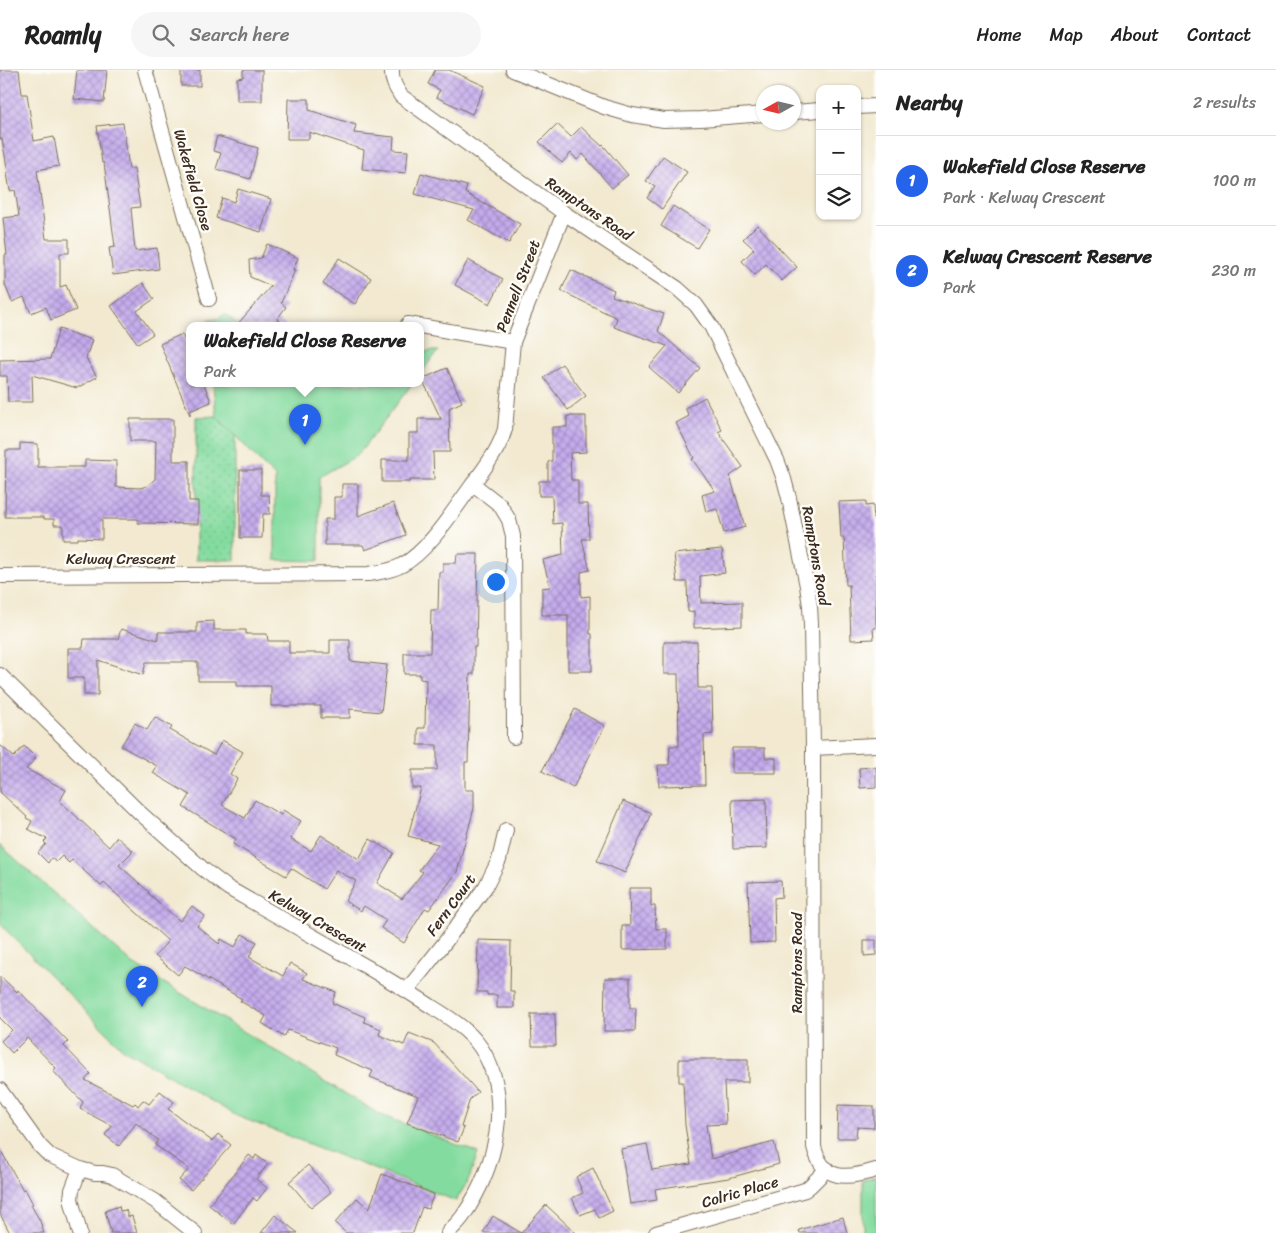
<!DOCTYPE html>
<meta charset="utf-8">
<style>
:root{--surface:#fff;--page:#f6f6f6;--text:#222;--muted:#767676;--line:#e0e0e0;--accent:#2563eb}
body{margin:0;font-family:Sriracha,sans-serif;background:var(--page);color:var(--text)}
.controls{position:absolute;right:15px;top:15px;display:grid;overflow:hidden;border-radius:10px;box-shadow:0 1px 4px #0004}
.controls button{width:45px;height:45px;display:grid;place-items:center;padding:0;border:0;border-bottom:1px solid var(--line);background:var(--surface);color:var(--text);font:25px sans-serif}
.compass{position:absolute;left:756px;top:15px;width:45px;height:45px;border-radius:50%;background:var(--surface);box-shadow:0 1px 4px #0004;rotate:262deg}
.you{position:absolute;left:495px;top:511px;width:18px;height:18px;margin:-12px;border:4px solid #fff;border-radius:50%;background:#1a73e8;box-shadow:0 0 0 8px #1a73e833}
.badge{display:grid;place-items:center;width:32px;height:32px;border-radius:50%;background:var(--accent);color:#fff;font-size:16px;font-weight:700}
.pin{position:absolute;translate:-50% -41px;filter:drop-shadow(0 1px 2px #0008)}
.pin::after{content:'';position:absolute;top:26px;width:18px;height:15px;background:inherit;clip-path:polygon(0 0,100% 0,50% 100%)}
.popup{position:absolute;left:186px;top:252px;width:238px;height:65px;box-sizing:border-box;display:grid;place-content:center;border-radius:10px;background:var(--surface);filter:drop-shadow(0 1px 4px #0005);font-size:16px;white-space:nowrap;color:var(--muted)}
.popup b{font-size:19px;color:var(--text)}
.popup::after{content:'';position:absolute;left:50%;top:100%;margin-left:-10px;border:10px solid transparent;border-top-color:var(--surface)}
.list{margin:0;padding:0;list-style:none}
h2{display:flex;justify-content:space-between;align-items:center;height:65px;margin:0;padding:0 20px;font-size:21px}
h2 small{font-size:16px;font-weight:400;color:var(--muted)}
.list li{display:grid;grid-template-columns:32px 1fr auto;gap:15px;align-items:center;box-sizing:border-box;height:90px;padding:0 20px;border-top:1px solid var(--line)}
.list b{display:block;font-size:19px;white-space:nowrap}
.list p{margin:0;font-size:16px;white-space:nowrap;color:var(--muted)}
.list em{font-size:16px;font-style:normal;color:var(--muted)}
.icon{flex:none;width:28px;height:28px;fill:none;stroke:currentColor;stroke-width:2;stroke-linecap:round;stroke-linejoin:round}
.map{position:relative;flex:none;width:876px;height:1163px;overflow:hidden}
header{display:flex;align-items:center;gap:30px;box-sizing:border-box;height:70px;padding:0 25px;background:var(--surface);border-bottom:1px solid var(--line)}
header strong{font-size:24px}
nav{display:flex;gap:28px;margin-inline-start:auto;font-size:18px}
.search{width:350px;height:45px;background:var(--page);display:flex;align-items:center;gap:12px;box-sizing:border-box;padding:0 18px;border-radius:28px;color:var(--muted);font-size:19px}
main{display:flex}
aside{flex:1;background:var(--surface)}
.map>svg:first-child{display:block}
.grass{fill:url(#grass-dots);stroke:#5f825e}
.park{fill:#83db9f;stroke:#5f825e}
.building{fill:url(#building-cross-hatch)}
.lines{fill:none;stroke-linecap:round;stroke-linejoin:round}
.street-casing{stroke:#7b6d5c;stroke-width:16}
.street{stroke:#fff;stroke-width:14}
.labels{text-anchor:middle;stroke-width:5;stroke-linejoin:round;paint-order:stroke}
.street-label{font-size:15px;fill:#3b2a1e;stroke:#fdfcf7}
</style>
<header>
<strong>Roamly</strong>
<div class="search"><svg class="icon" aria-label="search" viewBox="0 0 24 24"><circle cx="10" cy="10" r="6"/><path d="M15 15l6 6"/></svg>Search here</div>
<nav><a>Home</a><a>Map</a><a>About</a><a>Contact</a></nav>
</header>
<main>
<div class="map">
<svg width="876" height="1163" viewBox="0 0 876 1163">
<defs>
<pattern id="grass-dots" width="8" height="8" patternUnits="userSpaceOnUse" patternTransform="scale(1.25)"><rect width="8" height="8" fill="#83db9f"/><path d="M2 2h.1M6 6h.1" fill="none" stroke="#72bc88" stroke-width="1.8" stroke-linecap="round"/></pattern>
<pattern id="building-cross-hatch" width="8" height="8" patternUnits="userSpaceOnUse" patternTransform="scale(1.25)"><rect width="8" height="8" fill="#c4abed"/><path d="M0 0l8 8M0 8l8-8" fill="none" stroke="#a08bbf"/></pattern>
</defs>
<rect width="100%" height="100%" fill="#fdfcf7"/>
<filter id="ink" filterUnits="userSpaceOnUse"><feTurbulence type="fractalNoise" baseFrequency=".02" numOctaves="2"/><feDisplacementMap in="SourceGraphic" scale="10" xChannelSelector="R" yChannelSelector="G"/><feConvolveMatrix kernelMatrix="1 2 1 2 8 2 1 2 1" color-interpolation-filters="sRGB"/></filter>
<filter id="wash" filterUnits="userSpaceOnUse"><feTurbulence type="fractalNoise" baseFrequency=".0096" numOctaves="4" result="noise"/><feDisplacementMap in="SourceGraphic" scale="20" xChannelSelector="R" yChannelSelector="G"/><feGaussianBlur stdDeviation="1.12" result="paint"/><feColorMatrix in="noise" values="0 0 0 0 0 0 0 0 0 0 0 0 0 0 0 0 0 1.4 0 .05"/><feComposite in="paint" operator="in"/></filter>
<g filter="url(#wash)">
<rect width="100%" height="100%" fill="#f2e9d0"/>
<path class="grass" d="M216,346L235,366V490H196V347Z"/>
<g class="park">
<path d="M225,244L240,256H207V250L217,249Z"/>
<path d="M431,281H438L420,304V283Z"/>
<path d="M213,314H412L358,385L319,407V491L275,490V407L216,346Z"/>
<path d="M0,775L133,894L379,1044L478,1083L469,1109L456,1131L237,1046L123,979L0,854Z"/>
<path d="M876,1106V1163H863V1110Z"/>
</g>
<g id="blocks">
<g class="building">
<path d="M0,0H19L22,24H27L34,71L54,67L59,96L37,100L46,169H69V183H60V217L66,215L76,240L51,250L46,237L31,243L24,227L12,232L5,215V185H7L3,148L19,146L15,120L10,121L7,103H8L2,69H0Z"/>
<path d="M77,0H107L104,32L74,29Z"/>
<rect x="181" y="0" width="19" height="16"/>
<path d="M243,0H262V31H237V8L243,7Z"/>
<path d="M435,0H449L485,16L472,44L436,27L440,20L428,14Z"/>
<path d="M288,29H309V40L356,55L354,63L394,67L393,80L408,81L406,103L362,99L364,80L309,62V69H287Z"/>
<path d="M123,53L129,99L134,98L140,137L131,138L135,181L157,178L159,199L113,205L109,178L115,177L104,93H102L97,56Z"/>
<path d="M557,54L571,67L581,57L602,76L603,75L628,105L612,118L583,84L577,90L571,83L562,93L539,72Z"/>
<path d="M217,66L258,78L250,109L216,99L221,83L213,81Z"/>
<path d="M663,86L687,102L662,139L647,128L655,116L646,111Z"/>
<path d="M421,103L467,116L465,123L520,154L509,173L468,150L474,140L415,124Z"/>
<path d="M238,119L271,129L261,162L216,148L222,128L234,132Z"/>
<path d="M673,136L709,159L697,178L661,156Z"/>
<path d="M757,155L797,197L782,211L766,194L755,205L742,191L754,179L743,169Z"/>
<path d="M267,174L298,188L293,200H295L281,233L286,237L277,249L286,256H236L271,216L250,207L249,190L261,188Z"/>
<path d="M339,188L371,208L355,234L323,214Z"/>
<path d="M468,190L503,209L490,234L455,215Z"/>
<path d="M571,200L614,220L612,226L664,244L658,261L700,298L678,323L649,297L667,276L614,257L617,248L561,221Z"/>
<path d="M143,213L154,229L137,241L153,264L138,274L111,236Z"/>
<path d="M59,259L92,270L86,288L97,307L77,318L32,305L33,332H8L7,306H0V290L50,289Z"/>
<path d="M182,264L190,282V314H204L211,332L190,341V345L160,274Z"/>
<path d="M562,294L586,326L568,340L544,308Z"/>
<path d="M447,298L462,332L449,338L450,382H433L434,410H410V412H382V390H409V363H418V349H441L422,309Z"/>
<path d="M705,327L722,360L718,362L743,397L730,406L745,457L724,463L717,439L706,442L702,425L715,421L692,389L694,388L676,353L689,346L685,338Z"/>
<path d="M567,346H586V382L570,383L571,410H578V434H588L589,469H582L590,500L581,502V527L590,526V564H592V601H568V545H542V518L550,517L543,490L563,485L562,453L553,454L552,426H539V411H548V392L552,391V357H567Z"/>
<path d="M130,349H173V391H189V431H198V454L138,453V449H102V469L78,468V470H63V455H54V449H44V447H5L6,380H20V373L38,374V397H85V390L116,391V417L140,418L147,416L155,409L156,371H130Z"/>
<path d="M240,400H261V425H269L270,444H263L262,468H240Z"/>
<path d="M342,414H358V446L393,433L406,465L365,480L363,475H325V449H334V427H342Z"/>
<path d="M866,431V436L873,435L874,450L876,449V558H873L874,569L851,570L849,515H846L844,468H841L839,432Z"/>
<path d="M722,479L725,503L700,506L701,533L742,532V556L694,558V541L688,542L687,512H677L674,484Z"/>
<path d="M457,484H478L476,577H474V604H470L468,692H465V720H474V738L457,802L429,840L425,838L404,873L381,858L386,850L364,836L361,841L345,831L356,811L336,800L324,819L291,798L286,806L233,774L236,769L183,737L190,725L153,703L157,696L121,676L135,653L147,660L155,647L172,657L170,660L214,685L222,670L243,682L230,704L237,709L222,735L245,748L255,730L281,745L283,740L301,751L290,769L311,781L321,765L359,789L370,769L394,783L377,813L402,829L423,802L419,800L438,774L408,766L421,718H412V700H437V675H418V658H425L426,610L420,609V604H404V583H430L431,540H438L439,502H443V493H456Z"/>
<path d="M214,551V560H246V564H267L268,571H289V583H330V570H350V591L387,595L381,642L350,639V648H321V636H271V616H237V611H198V592H146L143,605L98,590V625H84V608H68V578H83L84,569H118L121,559L158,570V562H197V552Z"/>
<path d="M664,572H697L698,618H712L713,664L704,665L705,715L659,716L658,695H669L670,676H679L678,604H664Z"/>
<path d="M575,639L605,656L573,718L542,701Z"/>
<path d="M0,675L14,687L24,676L36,688L26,699L66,720L60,731L109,777L117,767L133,781L119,795L149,822L148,823L180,851L192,836L205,846L197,856L219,874L221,869L235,877L242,864L257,872L249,887L283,906L290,893L307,903L303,909L336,922L332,933L365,947L364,952L381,959L379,965L404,975L409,963L434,973L478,1022L470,1029L461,1057L464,1058L458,1072L407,1053L418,1026L370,1007L373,1001L334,985L336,978L288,960L284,967L262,953L266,946L240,931L242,929L185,896L178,905L155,886L168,871L104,813L101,816L72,790L69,793L62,786L56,792L51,788L48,793L38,783L46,774L44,772L47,769L28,759L32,751L26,748L27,747L0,722Z"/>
<path d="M732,678H765V688H776V703H732Z"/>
<path d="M876,697V717L860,718L859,698Z"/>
<path d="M766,729L767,778L733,779L732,730Z"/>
<path d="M623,731L651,743L625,803L597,791Z"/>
<path d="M781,811L782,827L774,828L775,872L750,873L748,812Z"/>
<path d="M629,818H651V836H655L656,859H667V879L622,880V856H630Z"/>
<path d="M478,870L511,871L510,921H514V938H497V925H487V922H477Z"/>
<path d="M864,870H876V885L864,886Z"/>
<path d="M0,906L17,922L18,920L68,972L64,976L91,1004L85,1010L133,1035L135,1033L138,1036L143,1030L149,1034L160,1021L174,1032L168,1039L212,1071L218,1064L231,1075L191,1120L179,1110L189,1099L155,1075L158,1070L136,1053L119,1076L105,1065L112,1056L80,1039L83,1032L53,1001L56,998L27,968L12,983L1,971L12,960L0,948Z"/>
<path d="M605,908H630V938H636L635,961H604Z"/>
<path d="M531,944H555L556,976H532Z"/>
<path d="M679,989H748V1012H724L726,1054L706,1055L711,1089L774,1072L779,1094L729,1108L655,1119L657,1130L630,1134L621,1079L647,1074L652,1100L691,1094L685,1055L683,1012H679Z"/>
<path d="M838,1035L874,1036V1058L857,1057L856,1068H837Z"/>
<path d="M0,1079L23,1120L25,1119L33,1134L31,1135L40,1151L44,1163H10L0,1144Z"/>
<path d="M249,1085L254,1089L256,1085L268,1094L256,1109L267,1118L257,1131L253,1128L233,1154L209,1135Z"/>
<path d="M308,1095L331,1122L311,1138L289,1112Z"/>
<path d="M593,1098L613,1141L599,1148L595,1139L580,1145L572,1128L583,1123L576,1107Z"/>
<path d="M382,1104L434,1124L428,1139L422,1137L413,1163H346L335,1153L357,1128L369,1139Z"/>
<path d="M546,1135L576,1163H483L493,1146L521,1163Z"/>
<path d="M119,1136L120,1141L126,1140L128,1147L132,1146L137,1163H111L105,1141Z"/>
<path d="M275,1145L298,1163H261Z"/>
<path d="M843,1147L847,1163H800L799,1160Z"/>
</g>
</g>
</g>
<g filter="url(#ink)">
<use href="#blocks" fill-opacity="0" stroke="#7b6d5c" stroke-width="1"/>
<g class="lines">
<g class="street-casing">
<g id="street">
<path d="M145,0L209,229"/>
<path d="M392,0C391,10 396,18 401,26L564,143L677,218L696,235L711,256L777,390L784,409L789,428L807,516L810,536L811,554L813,678L814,1077C823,1112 847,1109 876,1100"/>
<path d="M513,0L604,37L632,45L664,50L701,49L764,44"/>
<path d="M857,37L876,36"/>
<path d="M794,42L820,40"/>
<path d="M408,254L513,272"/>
<path d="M0,506L369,504C380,502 392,501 402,495C428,482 455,438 473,414"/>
<path d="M0,605L139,742L203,799L228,818C275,845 321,871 367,897C389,910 411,923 432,937C450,948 469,960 481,978C514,1029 495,1099 463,1146C459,1152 453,1157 448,1163"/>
<path d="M514,667L513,466L509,450L500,435L473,414C486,396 499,380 505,359L513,272L564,143"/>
<path d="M813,678L876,675"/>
<path d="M407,920L446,871L486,816L499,790L506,760"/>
<path d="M0,1020L40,1076L49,1085L80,1099L95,1103H103L112,1105L155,1131L195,1163"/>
<path d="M80,1163L71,1129L72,1120L80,1099"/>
<path d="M656,1163L805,1120L810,1116L827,1099"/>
</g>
</g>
<use href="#street" class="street"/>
</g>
</g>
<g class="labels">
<g class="street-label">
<text transform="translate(193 110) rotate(74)" y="5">Wakefield Close</text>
<text transform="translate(589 139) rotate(34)" y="5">Ramptons Road</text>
<text transform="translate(518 216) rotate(-69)" y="5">Pennell Street</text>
<text transform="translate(816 486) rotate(80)" y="5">Ramptons Road</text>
<text x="121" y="494">Kelway Crescent</text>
<text transform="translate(451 835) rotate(-54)" y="5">Fern Court</text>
<text transform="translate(318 851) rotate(30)" y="5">Kelway Crescent</text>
<text transform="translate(797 893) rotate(-90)" y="5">Ramptons Road</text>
<text transform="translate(740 1122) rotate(-16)" y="5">Colric Place</text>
</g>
</g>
</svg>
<div class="controls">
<button>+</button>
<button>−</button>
<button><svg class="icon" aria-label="layers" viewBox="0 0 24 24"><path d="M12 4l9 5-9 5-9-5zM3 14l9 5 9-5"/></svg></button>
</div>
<svg class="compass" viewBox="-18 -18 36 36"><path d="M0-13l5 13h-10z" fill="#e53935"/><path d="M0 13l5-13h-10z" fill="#767676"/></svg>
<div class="you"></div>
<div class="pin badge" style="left:305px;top:375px">1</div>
<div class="popup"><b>Wakefield Close Reserve</b>Park</div>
<div class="pin badge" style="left:142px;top:937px">2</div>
</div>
<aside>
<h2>Nearby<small>2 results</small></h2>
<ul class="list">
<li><span class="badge">1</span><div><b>Wakefield Close Reserve</b><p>Park · Kelway Crescent</p></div><em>100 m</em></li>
<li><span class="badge">2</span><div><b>Kelway Crescent Reserve</b><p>Park</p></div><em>230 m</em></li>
</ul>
</aside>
</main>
